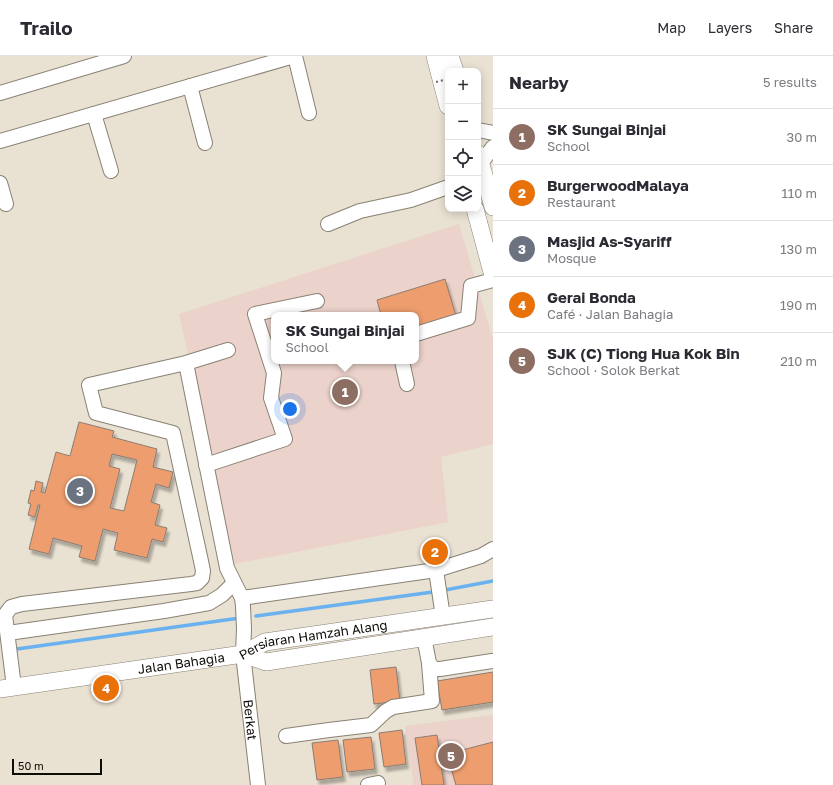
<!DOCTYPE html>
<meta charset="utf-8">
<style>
:root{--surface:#fff;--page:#f7f7f7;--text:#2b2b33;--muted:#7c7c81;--line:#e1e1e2;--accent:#d93025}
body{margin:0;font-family:"Golos Text",sans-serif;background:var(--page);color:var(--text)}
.controls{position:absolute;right:12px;top:12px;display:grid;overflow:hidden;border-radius:8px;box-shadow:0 2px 10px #0003}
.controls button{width:36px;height:36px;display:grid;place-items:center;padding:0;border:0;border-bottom:1px solid var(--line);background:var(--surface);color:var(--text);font:20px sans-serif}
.scale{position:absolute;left:12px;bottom:10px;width:90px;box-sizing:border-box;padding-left:4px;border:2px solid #0e0c07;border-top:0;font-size:11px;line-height:14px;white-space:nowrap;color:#0e0c07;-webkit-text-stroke:3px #e9e1d2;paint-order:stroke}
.you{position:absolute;left:290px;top:353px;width:14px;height:14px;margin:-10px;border:3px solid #fff;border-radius:50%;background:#1a73e8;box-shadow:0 0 0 6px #1a73e833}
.badge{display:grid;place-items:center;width:26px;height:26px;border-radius:50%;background:var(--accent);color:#fff;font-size:13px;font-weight:700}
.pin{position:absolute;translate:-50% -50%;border:2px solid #fff;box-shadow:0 1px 4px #0006}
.popup{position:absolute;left:271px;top:256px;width:148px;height:52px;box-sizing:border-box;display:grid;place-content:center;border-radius:8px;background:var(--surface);filter:drop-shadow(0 1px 3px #0005);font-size:13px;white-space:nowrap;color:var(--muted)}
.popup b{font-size:15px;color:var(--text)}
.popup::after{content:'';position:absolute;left:50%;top:100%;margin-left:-8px;border:8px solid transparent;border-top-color:var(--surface)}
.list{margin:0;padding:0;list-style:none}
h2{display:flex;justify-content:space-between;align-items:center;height:52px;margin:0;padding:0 16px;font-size:17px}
h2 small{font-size:13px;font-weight:400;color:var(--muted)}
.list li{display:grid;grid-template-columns:26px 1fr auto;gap:12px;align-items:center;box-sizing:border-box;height:56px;padding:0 16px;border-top:1px solid var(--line)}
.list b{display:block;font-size:15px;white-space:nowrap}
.list p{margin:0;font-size:13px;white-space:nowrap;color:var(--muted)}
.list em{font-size:13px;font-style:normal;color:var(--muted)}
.icon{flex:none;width:22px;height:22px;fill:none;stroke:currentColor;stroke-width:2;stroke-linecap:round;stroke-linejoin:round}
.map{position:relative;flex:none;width:493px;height:729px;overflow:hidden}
header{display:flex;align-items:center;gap:24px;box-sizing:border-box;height:56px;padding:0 20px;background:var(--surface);border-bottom:1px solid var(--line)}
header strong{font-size:19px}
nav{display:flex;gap:22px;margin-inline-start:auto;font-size:14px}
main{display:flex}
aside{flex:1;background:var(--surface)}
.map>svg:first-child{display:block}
.education{fill:#ebd2ca;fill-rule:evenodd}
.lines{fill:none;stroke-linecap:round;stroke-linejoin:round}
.stream{stroke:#6ab2ef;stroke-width:3.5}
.building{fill:#ee9e6e;stroke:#8b7c73;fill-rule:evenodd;filter:url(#shadow)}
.minor-casing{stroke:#898274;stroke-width:16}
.major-casing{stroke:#898274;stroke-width:18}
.path{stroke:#716c63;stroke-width:2;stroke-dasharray:2 3;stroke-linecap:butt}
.minor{stroke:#fff;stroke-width:14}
.major{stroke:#fff;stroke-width:17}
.path-bridge{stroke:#716c63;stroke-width:2;stroke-dasharray:2 3;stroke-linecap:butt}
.labels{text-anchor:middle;stroke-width:4;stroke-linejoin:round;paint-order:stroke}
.street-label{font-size:13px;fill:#0e0c07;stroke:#e9e1d2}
</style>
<header>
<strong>Trailo</strong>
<nav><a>Map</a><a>Layers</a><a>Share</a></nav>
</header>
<main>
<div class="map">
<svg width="493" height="729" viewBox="0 0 493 729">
<defs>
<filter id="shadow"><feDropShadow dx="2.5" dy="4.5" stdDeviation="1" flood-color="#0004"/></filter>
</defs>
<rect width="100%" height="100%" fill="#e9e1d2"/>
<g class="education">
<path d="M459,168L493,284V388L441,401L448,466L235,508L179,258ZM274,259H416V305H274Z"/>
<path d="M493,659V729H414L405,670Z"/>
</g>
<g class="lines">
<g class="stream">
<path d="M445,534L493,525"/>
<path d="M256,560L433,536"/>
<path d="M17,593L240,562"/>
</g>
</g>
<g class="building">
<path d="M445,223L456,260L416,273V259H381L377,244Z"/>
<path d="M79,366L114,375L112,381L157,393L153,411L173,416L169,432L156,428L151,446L160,449L155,469L167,472L163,486L152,483L147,502L114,494L118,477L103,473L95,505L79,501L82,490L53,482L49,498L29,493L40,449H38L35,461L28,459L31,448L28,447L31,434L34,435L36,425L43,427L41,436L45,437L56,396L70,400ZM112,398L137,404L124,455L110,452L120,413L109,410Z"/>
<path d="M396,611L400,645L374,648L370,614Z"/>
<path d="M493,616V646L442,654L437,625Z"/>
<path d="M402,674L406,708L384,711L379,677Z"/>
<path d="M437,679L444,729H422L415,682Z"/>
<path d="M371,681L375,713L347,716L343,684Z"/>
<path d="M338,684L343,721L317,724L312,687Z"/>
<path d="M493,686V729H456L447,698Z"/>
</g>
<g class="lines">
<g class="minor-casing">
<g id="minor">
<path d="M295,0L309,57"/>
<path d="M190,30L205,87"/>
<path d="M0,37L124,0"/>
<path d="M94,58L111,115"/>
<path d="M478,74L493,77"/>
<path d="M0,85L294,0"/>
<path d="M481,107L493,91"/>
<path d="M0,127L6,148"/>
<path d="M328,168L360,155L411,144L448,131"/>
<path d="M416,278L468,262L471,230L493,224"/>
<path d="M402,305L407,328"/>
<path id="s1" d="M186,307L227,512L242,542L243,550L244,573L243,598L258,729"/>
<path d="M206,409L285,383L271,342L274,317L255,258L317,245"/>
<path d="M436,514L443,561"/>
<path d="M242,542L436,514L481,500L493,493"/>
<path d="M8,577L164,555L209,547L222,539L234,527"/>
<path d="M424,581L429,607L434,613H440L492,605"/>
<path d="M14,631L5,559L11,551L22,548L191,528L197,527L202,522L203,515L201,505L173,377L96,357L89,329L186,307L228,294"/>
<path d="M286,680L329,674L371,669L386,655L393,651L432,645L429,607"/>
<path d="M368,729L378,727"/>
</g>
</g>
<g class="major-casing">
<g id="major">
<path d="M435,0L448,50"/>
<path d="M450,0L455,15"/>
<path d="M478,98L493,151"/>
<path d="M475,153L493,220"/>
<path d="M243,598L266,606L493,571"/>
<path id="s2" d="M0,633L243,598L265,586L493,553"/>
</g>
</g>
<path class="path" d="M446,64L448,69"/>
<use href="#minor" class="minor"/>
<use href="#major" class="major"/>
<path class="path-bridge" d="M436,26L448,23"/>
</g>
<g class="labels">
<g class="street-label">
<text dy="5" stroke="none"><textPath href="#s2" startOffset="318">Persiaran Hamzah Alang</textPath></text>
<text dy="5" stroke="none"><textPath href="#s2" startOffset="183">Jalan Bahagia</textPath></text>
<text dy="5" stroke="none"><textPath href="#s1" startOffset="365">Berkat</textPath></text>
</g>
</g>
</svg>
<div class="controls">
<button>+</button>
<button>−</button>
<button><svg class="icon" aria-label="locate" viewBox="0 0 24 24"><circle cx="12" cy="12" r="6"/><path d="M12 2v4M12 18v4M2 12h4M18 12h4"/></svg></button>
<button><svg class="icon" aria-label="layers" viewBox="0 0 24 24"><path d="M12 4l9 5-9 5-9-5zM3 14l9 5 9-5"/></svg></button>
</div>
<div class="scale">50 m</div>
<div class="you"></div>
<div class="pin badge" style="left:345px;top:336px;background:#8d6e63">1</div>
<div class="popup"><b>SK Sungai Binjai</b>School</div>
<div class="pin badge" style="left:435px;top:496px;background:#e8710a">2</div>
<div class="pin badge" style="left:80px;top:435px;background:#6b7280">3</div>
<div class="pin badge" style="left:106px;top:632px;background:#e8710a">4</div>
<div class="pin badge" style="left:451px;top:700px;background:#8d6e63">5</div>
</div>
<aside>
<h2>Nearby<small>5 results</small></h2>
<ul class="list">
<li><span class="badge" style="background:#8d6e63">1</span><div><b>SK Sungai Binjai</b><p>School</p></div><em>30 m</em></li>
<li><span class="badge" style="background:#e8710a">2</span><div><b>BurgerwoodMalaya</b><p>Restaurant</p></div><em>110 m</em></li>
<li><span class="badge" style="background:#6b7280">3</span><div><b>Masjid As-Syariff</b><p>Mosque</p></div><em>130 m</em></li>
<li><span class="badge" style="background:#e8710a">4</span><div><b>Gerai Bonda</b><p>Café · Jalan Bahagia</p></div><em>190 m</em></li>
<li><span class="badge" style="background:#8d6e63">5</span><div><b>SJK (C) Tiong Hua Kok Bin</b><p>School · Solok Berkat</p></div><em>210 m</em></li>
</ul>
</aside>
</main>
